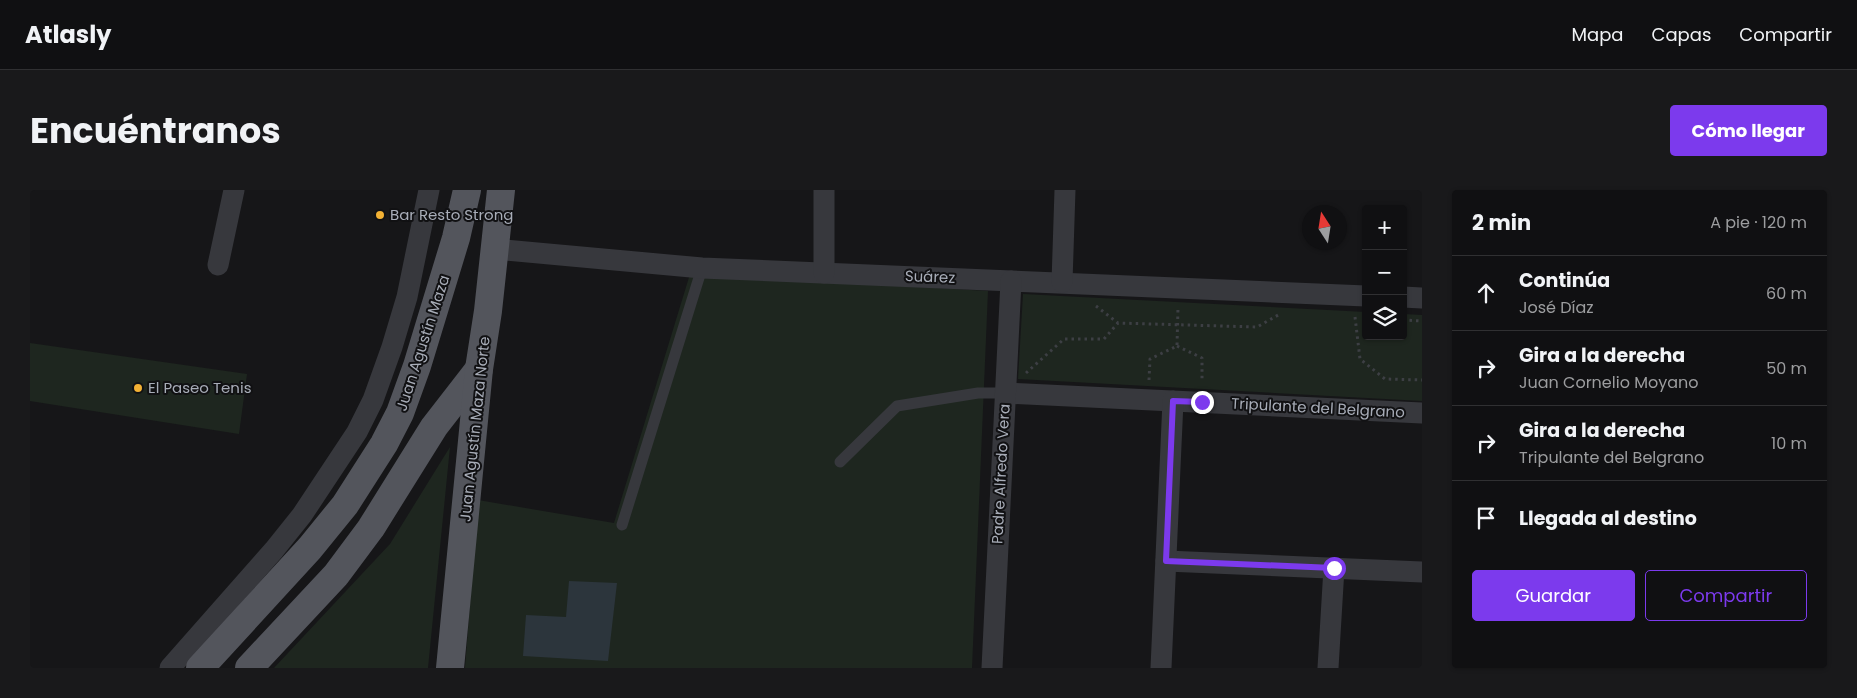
<!DOCTYPE html>
<html lang="es">
<meta charset="utf-8">
<style>
:root{--surface:#101012;--page:#19191b;--text:#f1f3f6;--muted:#9c9d9f;--line:#303032;--accent:#7c3aed}
body{margin:0;font-family:Poppins,sans-serif;background:var(--page);color:var(--text)}
.controls{position:absolute;right:15px;top:15px;display:grid;overflow:hidden;border-radius:5px;box-shadow:0 1px 4px #0004}
.controls button{width:45px;height:45px;display:grid;place-items:center;padding:0;border:0;border-bottom:1px solid var(--line);background:var(--surface);color:var(--text);font:25px sans-serif}
.compass{position:absolute;left:1272px;top:15px;width:45px;height:45px;border-radius:50%;background:var(--surface);box-shadow:0 1px 4px #0004;rotate:348deg}
.stop{position:absolute;width:15px;height:15px;margin:-11px;border:4px solid #7c3aed;border-radius:50%;background:#fff}
.stop.end{background:#7c3aed;border-color:#fff;box-shadow:0 1px 5px #0008}
.list{margin:0;padding:0;list-style:none}
h2{display:flex;justify-content:space-between;align-items:center;height:65px;margin:0;padding:0 20px;font-size:21px}
h2 small{font-size:16px;font-weight:400;color:var(--muted)}
.list li{display:grid;grid-template-columns:32px 1fr auto;gap:15px;align-items:center;box-sizing:border-box;height:75px;padding:0 20px;border-top:1px solid var(--line)}
.list b{display:block;font-size:19px;white-space:nowrap}
.list p{margin:0;font-size:16px;white-space:nowrap;color:var(--muted)}
.list em{font-size:16px;font-style:normal;color:var(--muted)}
.actions{display:flex;gap:10px;padding:15px 20px}
.actions a{flex:1;padding:11px 0;border:1px solid var(--accent);border-radius:5px;text-align:center;font-size:18px;color:var(--accent)}
.actions .main{background:var(--accent);color:#fff}
.icon{flex:none;width:28px;height:28px;fill:none;stroke:currentColor;stroke-width:2;stroke-linecap:round;stroke-linejoin:round}
.map{position:relative;flex:none;width:1392px;height:478px;overflow:hidden;border-radius:5px}
header{display:flex;align-items:center;gap:30px;box-sizing:border-box;height:70px;padding:0 25px;background:var(--surface);border-bottom:1px solid var(--line)}
header strong{font-size:24px}
nav{display:flex;gap:28px;margin-inline-start:auto;font-size:18px}
.intro{display:flex;align-items:center;justify-content:space-between;box-sizing:border-box;height:120px;padding:0 30px}
h1{margin:0;font-size:35px}
.button{padding:12px 22px;border-radius:5px;background:var(--accent);color:#fff;font-size:18px;font-weight:700}
main{display:flex;gap:30px;padding:0 30px}
aside{flex:1;background:var(--surface);border-radius:5px;box-shadow:0 1px 4px #0004}
.map>svg:first-child{display:block}
.green{fill:#1e261f}
.water{fill:#2c353c}
.lines{fill:none;stroke-linecap:round;stroke-linejoin:round}
.path{stroke:#3d3f44;stroke-width:3;stroke-dasharray:2.5 4;stroke-linecap:butt}
.service{stroke:#37383d;stroke-width:11}
.minor{stroke:#37383d;stroke-width:21}
.primary{stroke:#53555c;stroke-width:28}
.route{stroke:#7c3aed;stroke-width:6}
.poi-dot{fill:#f2b134;stroke:#111113;stroke-width:2}
.labels{text-anchor:middle;stroke-width:4;stroke-linejoin:round;paint-order:stroke}
.poi-label{font-size:15px;fill:#a8adb8;stroke:#111113;text-anchor:start}
.street-label{font-size:15px;fill:#a8adb8;stroke:#111113}
</style>
<header>
<strong>Atlasly</strong>
<nav><a>Mapa</a><a>Capas</a><a>Compartir</a></nav>
</header>
<div class="intro"><h1>Encuéntranos</h1><a class="button">Cómo llegar</a></div>
<main>
<div class="map">
<svg width="1392" height="478" viewBox="0 0 1392 478">
<rect width="100%" height="100%" fill="#161618"/>
<g class="green">
<path d="M660,84L958,101L942,478H435L448,310L584,333Z"/>
<path d="M993,104L1336,122V146H1373V124L1392,125V211L988,189Z"/>
<path d="M0,153L217,184L209,244L0,211Z"/>
<path d="M420,257L398,478H244L360,354Z"/>
</g>
<path class="water" d="M539,391L587,393L578,471L493,466L496,425L536,427Z"/>
<g class="lines">
<g class="path">
<path d="M1066,116L1088,133L1227,137L1250,124"/>
<path d="M1325,127L1330,169L1355,189L1392,190"/>
<path d="M1373,130L1392,131"/>
<path d="M1147,156L1172,168V192"/>
<path d="M996,183L1034,149H1074L1088,133"/>
<path d="M1119,190L1120,169L1147,156L1148,118"/>
</g>
<g class="service">
<path d="M810,272L867,216L948,203H975"/>
<path d="M592,335L672,78"/>
</g>
<g class="minor">
<path d="M464,59L672,78L1336,106"/>
<path d="M188,75L204,0"/>
<path d="M794,83V0"/>
<path d="M1032,92L1035,0"/>
<path d="M1373,107L1392,108"/>
<path d="M975,203L1392,223"/>
<path d="M1136,371L1392,382"/>
<path d="M140,478L244,360L272,325L327,242L343,210L362,157L377,107L399,0"/>
<path d="M962,478L981,91"/>
<path d="M1131,478L1143,211"/>
<path d="M1298,478L1304,378"/>
</g>
<g class="primary">
<path d="M170,478L280,358L315,315L354,254L370,223L387,176L426,48L437,0"/>
<path d="M219,478L306,385L341,338L404,237L449,179"/>
<path d="M420,478L449,179L458,121L471,0"/>
</g>
</g>
<g class="lines">
<path class="route" d="M1172,212L1143,211L1136,371L1304,378"/>
</g>
<g class="poi-dot">
<circle cx="350" cy="25" r="5"/>
<circle cx="108" cy="198" r="5"/>
</g>
<g class="labels">
<g class="poi-label">
<text x="360" y="30">Bar Resto Strong</text>
<text x="118" y="203">El Paseo Tenis</text>
</g>
<g class="street-label">
<text transform="translate(900 87) rotate(2)" y="5">Suárez</text>
<text transform="translate(393 153) rotate(-72)" y="5">Juan Agustín Maza</text>
<text transform="translate(1288 218) rotate(3)" y="5">Tripulante del Belgrano</text>
<text transform="translate(445 239) rotate(-84)" y="5">Juan Agustín Maza Norte</text>
<text transform="translate(971 284) rotate(-87)" y="5">Padre Alfredo Vera</text>
</g>
</g>
</svg>
<div class="controls">
<button>+</button>
<button>−</button>
<button><svg class="icon" aria-label="layers" viewBox="0 0 24 24"><path d="M12 4l9 5-9 5-9-5zM3 14l9 5 9-5"/></svg></button>
</div>
<svg class="compass" viewBox="-18 -18 36 36"><path d="M0-13l5 13h-10z" fill="#e53935"/><path d="M0 13l5-13h-10z" fill="#9c9d9f"/></svg>
<div class="stop" style="left:1304px;top:378px"></div>
<div class="stop end" style="left:1172px;top:212px"></div>
</div>
<aside>
<h2>2 min<small>A pie · 120 m</small></h2>
<ul class="list">
<li><svg class="icon" aria-label="ahead" viewBox="0 0 24 24"><path d="M12 20V5M6 11l6-6 6 6"/></svg><div><b>Continúa</b><p>José Díaz</p></div><em>60 m</em></li>
<li><svg class="icon" aria-label="right" viewBox="0 0 24 24"><path d="M7 20v-9h11M14 6l5 5-5 5"/></svg><div><b>Gira a la derecha</b><p>Juan Cornelio Moyano</p></div><em>50 m</em></li>
<li><svg class="icon" aria-label="right" viewBox="0 0 24 24"><path d="M7 20v-9h11M14 6l5 5-5 5"/></svg><div><b>Gira a la derecha</b><p>Tripulante del Belgrano</p></div><em>10 m</em></li>
<li><svg class="icon" aria-label="arrive" viewBox="0 0 24 24"><path d="M6 21V4h12l-3 4 3 4H6"/></svg><div><b>Llegada al destino</b></div></li>
</ul>
<div class="actions"><a class="main">Guardar</a><a>Compartir</a></div>
</aside>
</main>
